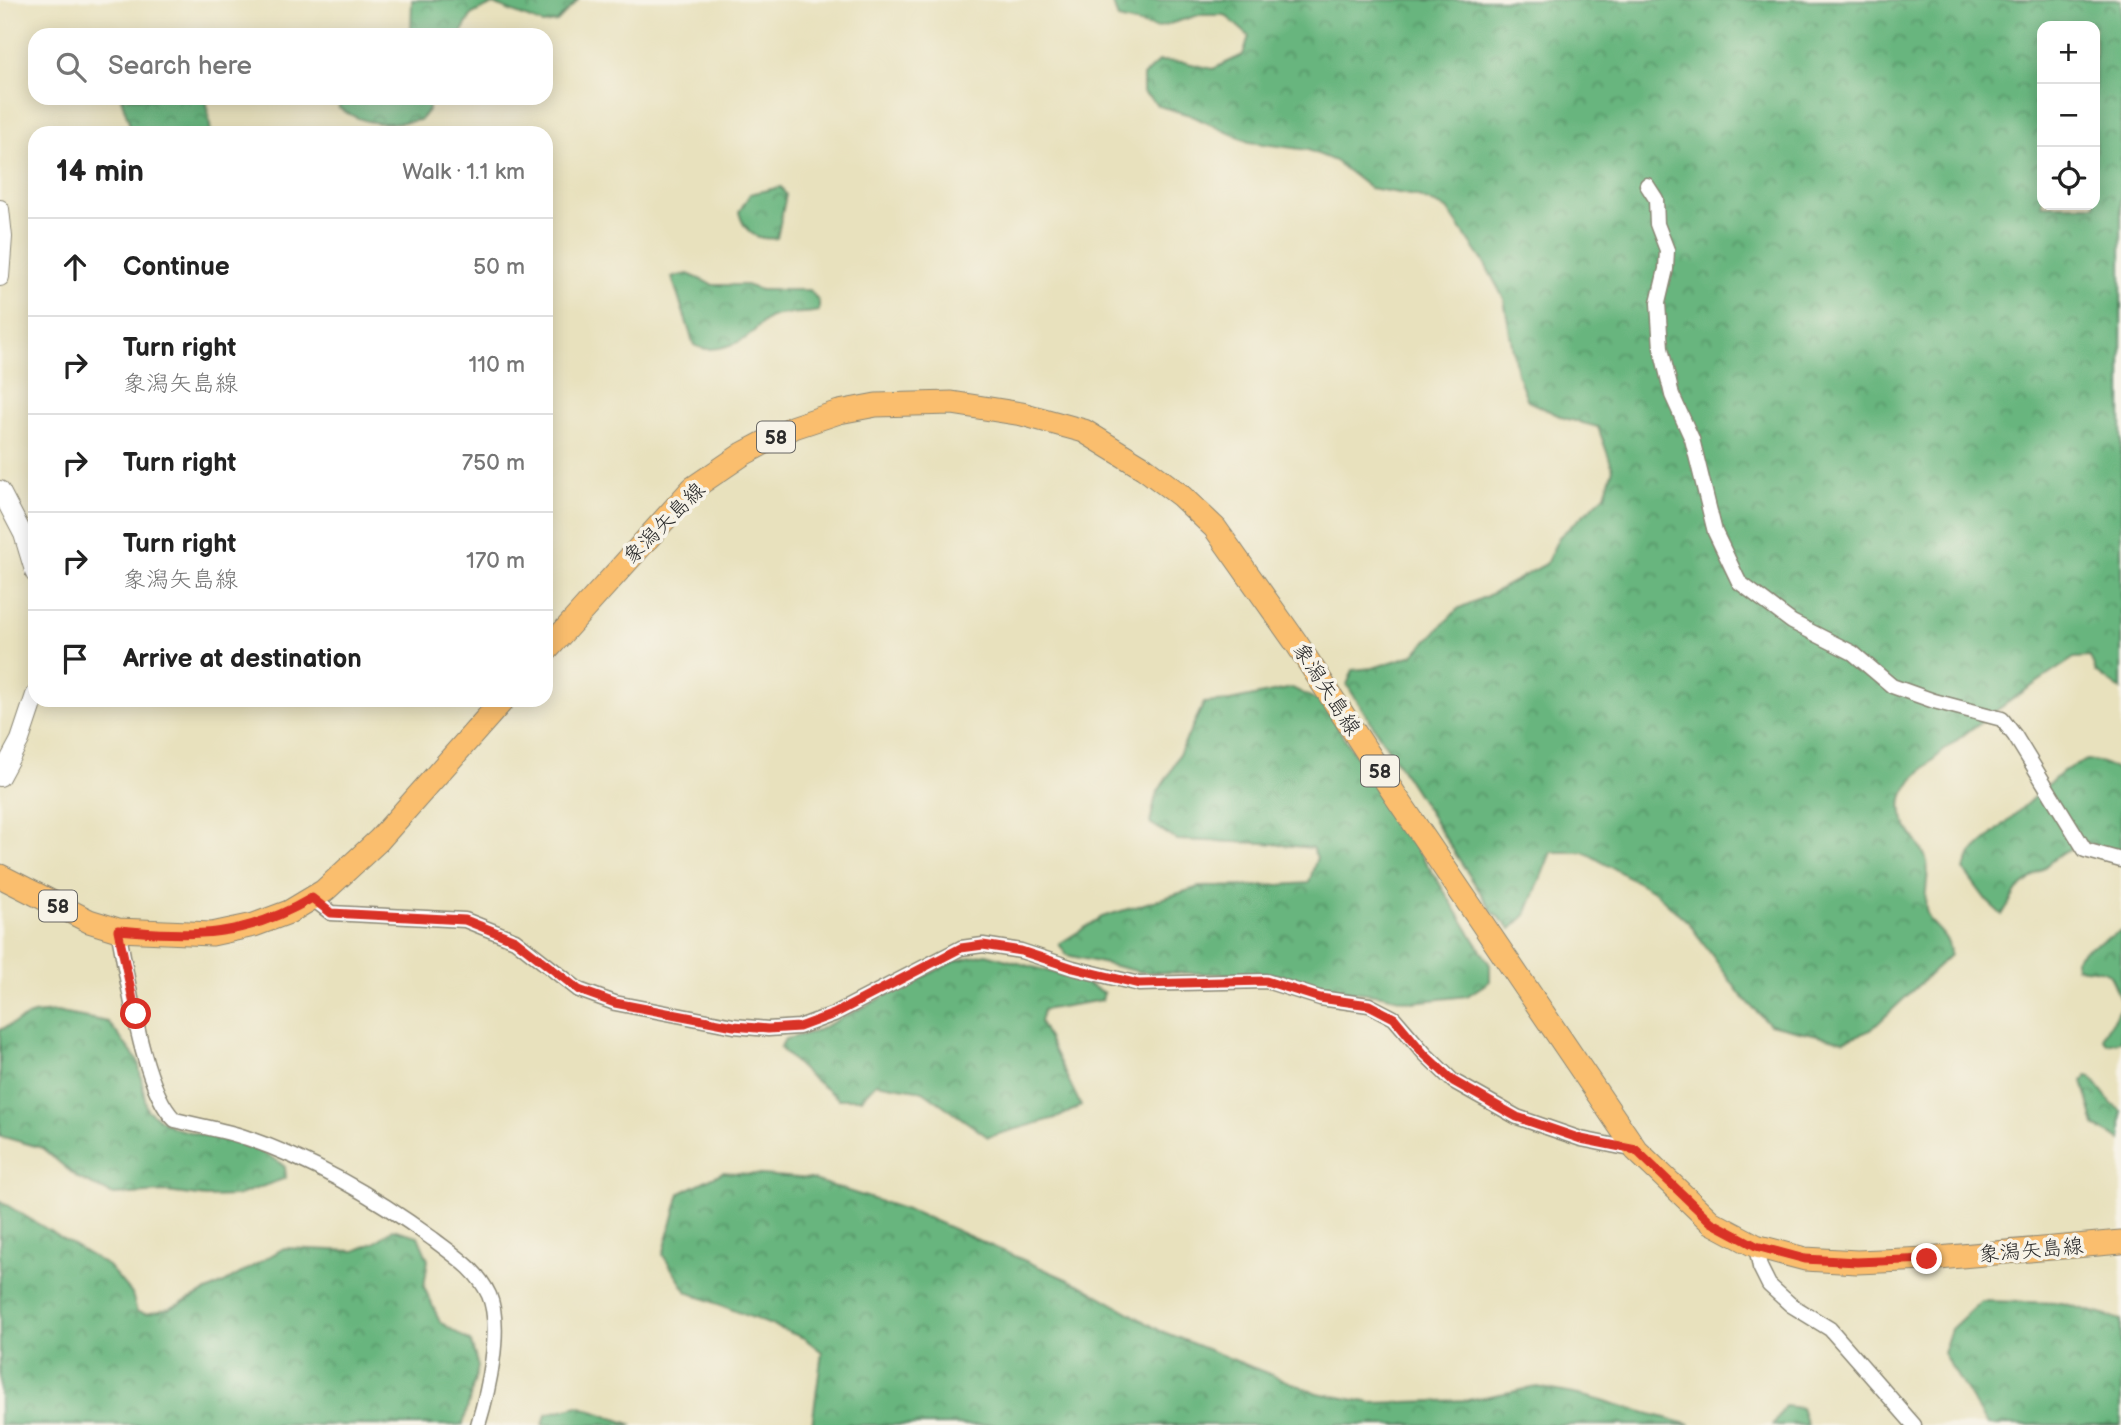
<!DOCTYPE html>
<meta charset="utf-8">
<style>
:root{--surface:#fff;--page:#f6f6f6;--text:#222;--muted:#767676;--line:#e0e0e0}
body{margin:0;font-family:"Balsamiq Sans","Klee One",sans-serif;background:var(--page);color:var(--text)}
.controls{position:absolute;right:21px;top:21px;display:grid;overflow:hidden;border-radius:14px;box-shadow:0 4px 18px #0003}
.controls button{width:63px;height:63px;display:grid;place-items:center;padding:0;border:0;border-bottom:2px solid var(--line);background:var(--surface);color:var(--text);font:35px sans-serif}
.stop{position:absolute;width:21px;height:21px;margin:-16px;border:5px solid #d93025;border-radius:50%;background:#fff}
.stop.end{background:#d93025;border-color:#fff;box-shadow:0 2px 7px #0008}
.list{margin:0;padding:0;list-style:none}
h2{display:flex;justify-content:space-between;align-items:center;height:91px;margin:0;padding:0 28px;font-size:30px}
h2 small{font-size:23px;font-weight:400;color:var(--muted)}
.list li{display:grid;grid-template-columns:46px 1fr auto;gap:21px;align-items:center;box-sizing:border-box;height:98px;padding:0 28px;border-top:2px solid var(--line)}
.list b{display:block;font-size:26px;white-space:nowrap}
.list p{margin:0;font-size:23px;white-space:nowrap;color:var(--muted)}
.list em{font-size:23px;font-style:normal;color:var(--muted)}
.icon{flex:none;width:38px;height:38px;fill:none;stroke:currentColor;stroke-width:2;stroke-linecap:round;stroke-linejoin:round}
.map{position:relative;flex:none;width:2121px;height:1425px;overflow:hidden}
.search{position:absolute;background:var(--surface);box-shadow:0 4px 18px #0003;left:28px;top:28px;width:525px;height:77px;display:flex;align-items:center;gap:18px;box-sizing:border-box;padding:0 24px;border-radius:21px;color:var(--muted);font-size:26px}
.panel{position:absolute;background:var(--surface);box-shadow:0 4px 18px #0003;left:28px;top:126px;width:525px;height:581px;border-radius:21px}
.map>svg:first-child{display:block}
.forest{fill:url(#forest-crowns);stroke:#4a7054;stroke-width:2;fill-rule:evenodd}
.lines{fill:none;stroke-linecap:round;stroke-linejoin:round}
.minor-casing{stroke:#8a8674;stroke-width:17}
.tertiary-casing{stroke:#8a8674;stroke-width:20}
.primary-casing{stroke:#8a8674;stroke-width:25}
.minor{stroke:#fff;stroke-width:14}
.tertiary{stroke:#fff;stroke-width:18}
.primary{stroke:#fabe6e;stroke-width:23}
.route{stroke:#d93025;stroke-width:9}
.labels{text-anchor:middle;stroke-width:7;stroke-linejoin:round;paint-order:stroke}
.shield{fill:#f7f3e8;stroke:#686764;stroke-width:2}
.shield-label{font-size:19px;font-weight:bold;fill:#2b2b2b}
.street-label{font-size:21px;fill:#2b2b2b;stroke:#f7f3e8}
</style>
<div class="map">
<svg width="2121" height="1425" viewBox="0 0 2121 1425">
<defs>
<pattern id="forest-crowns" width="20" height="18" patternUnits="userSpaceOnUse" patternTransform="scale(1.75)"><rect width="20" height="18" fill="#68b57e"/><path d="M2 6a3 3 0 1 1 6 0M12 15a3 3 0 1 1 6 0" fill="none" stroke="#569367"/></pattern>
</defs>
<rect width="100%" height="100%" fill="#f7f3e8"/>
<filter id="ink" filterUnits="userSpaceOnUse"><feTurbulence type="fractalNoise" baseFrequency=".0143" numOctaves="2"/><feDisplacementMap in="SourceGraphic" scale="14" xChannelSelector="R" yChannelSelector="G"/><feConvolveMatrix kernelMatrix="1 2 1 2 8 2 1 2 1" color-interpolation-filters="sRGB"/></filter>
<filter id="wash" filterUnits="userSpaceOnUse"><feTurbulence type="fractalNoise" baseFrequency=".00686" numOctaves="4" result="noise"/><feDisplacementMap in="SourceGraphic" scale="28" xChannelSelector="R" yChannelSelector="G"/><feGaussianBlur stdDeviation="1.57" result="paint"/><feColorMatrix in="noise" values="0 0 0 0 0 0 0 0 0 0 0 0 0 0 0 0 0 1.4 0 .05"/><feComposite in="paint" operator="in"/></filter>
<g filter="url(#wash)">
<rect width="100%" height="100%" fill="#e8e1bd"/>
<g class="forest">
<path d="M412,0H578L557,22L543,24L493,4L472,14L460,35H411Z"/>
<path d="M1112,0H2121V690L2096,672L2090,657L2074,658C2042,679 1908,765 1902,799C1897,828 1922,840 1927,862C1930,877 1923,895 1926,910C1929,928 1950,931 1950,955L1871,1030L1844,1041L1769,1024L1740,994L1688,922L1655,892L1584,852H1551L1526,915L1511,929L1493,912L1347,685L1353,670L1373,668L1413,655L1459,608L1487,596L1546,564L1559,537L1605,495L1613,469L1598,427L1564,418L1528,401L1517,373L1504,299L1485,264L1447,209L1416,196L1370,188L1335,161L1308,150L1249,142L1190,115L1159,106L1143,92V76L1159,61L1183,62L1213,69L1243,55L1249,36L1225,15H1199L1156,28L1118,19ZM2042,26H2095V205H2042Z"/>
<path d="M121,98H206L211,133H129V122Z"/>
<path d="M338,98H429V109L420,120C388,125 367,127 339,108Z"/>
<path d="M781,187L786,195L777,238C757,241 744,232 739,212L750,194Z"/>
<path d="M688,274L713,285H746L760,290H810L819,302V311C803,315 786,311 771,317C761,321 755,332 746,338C732,346 709,354 694,345L672,277Z"/>
<path d="M1292,688L1321,702L1436,878L1490,965V981L1467,996L1413,1002L1382,995L1332,989L1281,975L1141,972L1067,955L1059,944L1102,917L1199,887L1264,886L1309,883L1317,857L1312,848L1263,843L1177,840L1150,823L1156,795L1170,773L1204,703L1230,701Z"/>
<path d="M2087,760L2103,763L2121,772V855L2085,842L2061,853L2017,890L2002,915L1987,901L1964,870L1971,854L2063,771Z"/>
<path d="M2121,931V1002C2108,966 2112,972 2076,967L2075,960C2084,946 2106,940 2121,931Z"/>
<path d="M986,954L1080,980L1104,993L1102,1000L1043,1010L1040,1022L1081,1106L1059,1117L988,1137L923,1091L876,1083L861,1099H839L808,1075L780,1048L785,1039L814,1032L955,961Z"/>
<path d="M2121,1004V1041L2107,1044L2103,1039C2104,1026 2117,1022 2121,1004Z"/>
<path d="M56,1012L108,1022L138,1061L147,1110C156,1116 165,1124 175,1128C211,1139 255,1141 285,1167L286,1178L236,1196L206,1197L166,1192L113,1195L78,1178L42,1148L0,1136V1030L33,1014Z"/>
<path d="M2086,1076L2091,1077L2112,1104L2121,1111V1140L2095,1126L2083,1081Z"/>
<path d="M723,1172L811,1179L919,1214L1082,1286L1161,1331L1317,1393L1372,1403L1468,1400L1537,1387L1584,1396L1691,1425H812L822,1352L804,1338L687,1292L663,1255L680,1193Z"/>
<path d="M0,1201L108,1266L132,1294L137,1312L146,1314L169,1309L224,1283L284,1248L355,1251L376,1242L393,1229L418,1236L428,1260L424,1287L440,1322L471,1342L478,1367L463,1425H0Z"/>
<path d="M1981,1301L2062,1303L2121,1320V1425H1987L1943,1353L1951,1329Z"/>
<path d="M578,1406L633,1425H634H543L546,1414Z"/>
<path d="M1785,1406L1801,1408L1807,1425H1773Z"/>
</g>
</g>
<g filter="url(#ink)">
<g class="lines">
<g class="minor-casing">
<g id="minor">
<path d="M1647,185L1656,199L1657,224L1667,250L1666,269L1658,303L1661,348L1672,395L1692,439L1715,532L1739,582L1792,622L1853,653L1892,686L1934,701L2002,719L2015,736L2085,850L2121,860"/>
<path d="M312,898L331,913L465,920L515,940L579,990L615,1003L734,1026L768,1029L799,1027L834,1014L961,948L983,945L1021,951L1073,968L1139,984L1266,981L1320,998L1369,1005L1394,1018L1425,1054L1453,1081L1517,1117L1581,1139L1636,1150"/>
<path d="M118,930C128,977 142,1089 175,1120C199,1126 224,1130 247,1138C314,1161 377,1198 433,1239C455,1256 477,1269 489,1295C503,1328 488,1392 478,1425"/>
<path d="M1756,1246L1760,1267L1769,1285L1791,1305L1830,1329L1914,1425"/>
</g>
</g>
<g class="tertiary-casing">
<g id="tertiary">
<path d="M0,209L3,237L0,277"/>
<path d="M0,490L23,534L35,574"/>
<path d="M0,777L20,740L35,695"/>
</g>
</g>
<g class="primary-casing">
<g id="primary">
<path d="M546,651L693,488L743,454L794,427L839,412L876,405L952,403L1022,414L1084,431L1144,468L1180,495L1215,528L1297,644L1397,798L1636,1150L1711,1222L1756,1246L1805,1259L1857,1262L1927,1259L2121,1242"/>
<path d="M0,876L89,921L118,930L212,934L254,925L289,912L324,891L379,840L503,700"/>
</g>
</g>
<use href="#minor" class="minor"/>
<use href="#tertiary" class="tertiary"/>
<use href="#primary" class="primary"/>
</g>
</g>
<g class="lines" filter="url(#ink)">
<path class="route" d="M136,1014L118,930C195,937 244,938 312,898L331,913L465,920L515,940L579,990L615,1003L734,1026L768,1029L799,1027L834,1014L961,948L983,945L1021,951L1073,968L1139,984L1266,981L1320,998L1369,1005L1394,1018L1424,1054L1453,1081L1517,1117L1581,1139L1636,1150L1711,1222L1756,1246L1805,1259L1857,1262L1927,1259"/>
</g>
<g class="labels">
<g class="shield">
<rect x="757" y="421.5" width="38" height="31" rx="5"/>
<rect x="1361" y="755.5" width="38" height="31" rx="5"/>
<rect x="39" y="890.5" width="38" height="31" rx="5"/>
</g>
<g class="shield-label">
<text x="776" y="444">58</text>
<text x="1380" y="778">58</text>
<text x="58" y="913">58</text>
</g>
<g class="street-label">
<text transform="translate(664 523) rotate(-45)" y="7">象潟矢島線</text>
<text transform="translate(1327 689) rotate(57)" y="7">象潟矢島線</text>
<text transform="translate(2031 1250) rotate(-5)" y="7">象潟矢島線</text>
</g>
</g>
</svg>
<div class="controls">
<button>+</button>
<button>−</button>
<button><svg class="icon" aria-label="locate" viewBox="0 0 24 24"><circle cx="12" cy="12" r="6"/><path d="M12 2v4M12 18v4M2 12h4M18 12h4"/></svg></button>
</div>
<div class="stop" style="left:136px;top:1014px"></div>
<div class="stop end" style="left:1927px;top:1259px"></div>
<div class="search"><svg class="icon" aria-label="search" viewBox="0 0 24 24"><circle cx="10" cy="10" r="6"/><path d="M15 15l6 6"/></svg>Search here</div>
<section class="panel">
<h2>14 min<small>Walk · 1.1 km</small></h2>
<ul class="list">
<li><svg class="icon" aria-label="ahead" viewBox="0 0 24 24"><path d="M12 20V5M6 11l6-6 6 6"/></svg><div><b>Continue</b></div><em>50 m</em></li>
<li><svg class="icon" aria-label="right" viewBox="0 0 24 24"><path d="M7 20v-9h11M14 6l5 5-5 5"/></svg><div><b>Turn right</b><p>象潟矢島線</p></div><em>110 m</em></li>
<li><svg class="icon" aria-label="right" viewBox="0 0 24 24"><path d="M7 20v-9h11M14 6l5 5-5 5"/></svg><div><b>Turn right</b></div><em>750 m</em></li>
<li><svg class="icon" aria-label="right" viewBox="0 0 24 24"><path d="M7 20v-9h11M14 6l5 5-5 5"/></svg><div><b>Turn right</b><p>象潟矢島線</p></div><em>170 m</em></li>
<li><svg class="icon" aria-label="arrive" viewBox="0 0 24 24"><path d="M6 21V4h12l-3 4 3 4H6"/></svg><div><b>Arrive at destination</b></div></li>
</ul>
</section>
</div>
